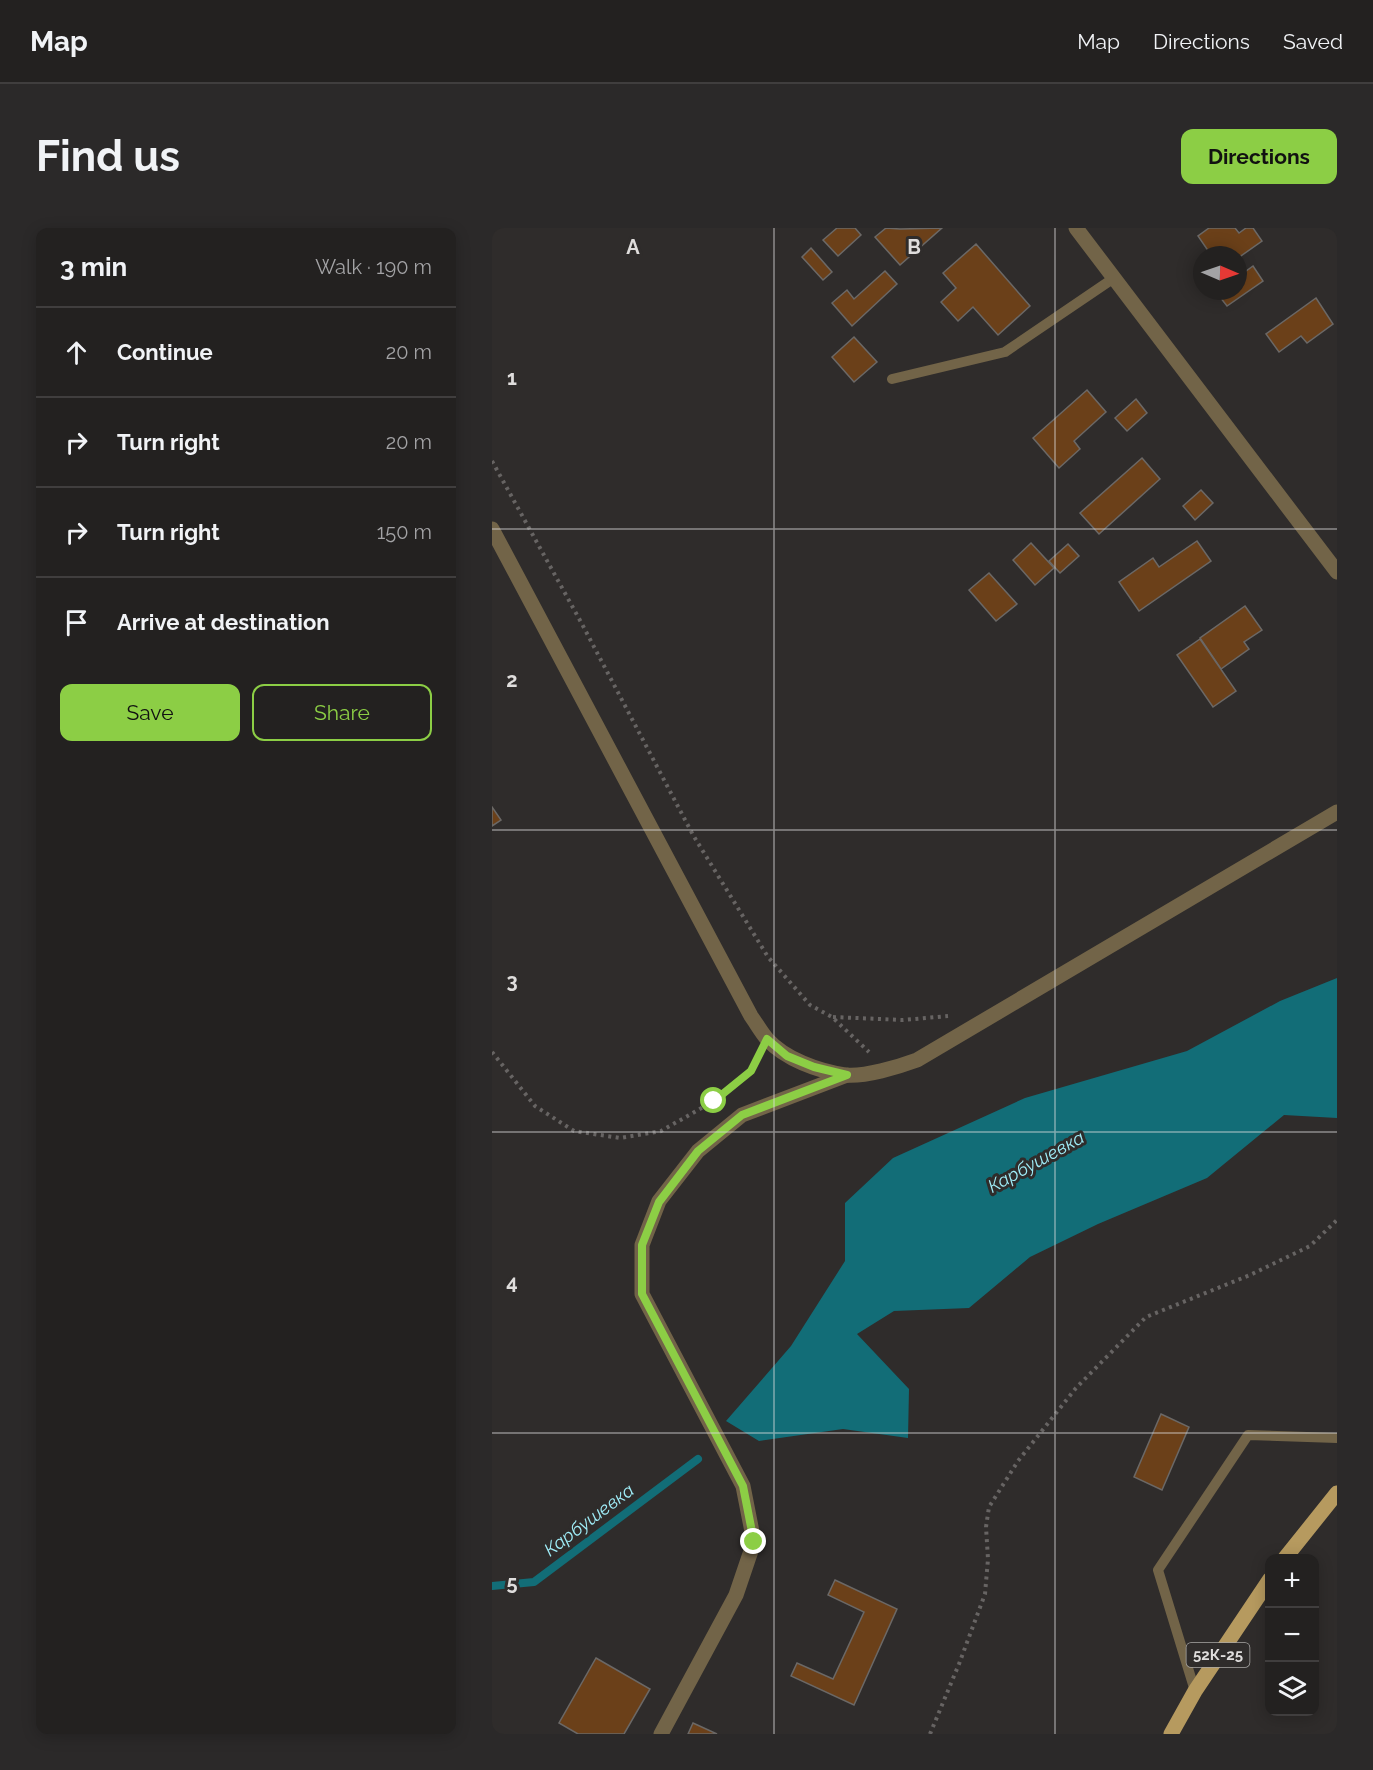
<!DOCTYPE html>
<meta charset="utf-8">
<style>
:root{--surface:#232120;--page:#2b2929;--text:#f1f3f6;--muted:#a3a3a5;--line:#403e3e;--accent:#8cce45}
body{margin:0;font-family:Raleway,sans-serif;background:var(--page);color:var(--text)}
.controls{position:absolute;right:18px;bottom:18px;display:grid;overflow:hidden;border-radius:12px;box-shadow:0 3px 15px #0003}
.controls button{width:54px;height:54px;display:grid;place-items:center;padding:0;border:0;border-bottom:2px solid var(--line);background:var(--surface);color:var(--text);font:30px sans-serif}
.compass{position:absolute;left:701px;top:18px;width:54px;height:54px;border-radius:50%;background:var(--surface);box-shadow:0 3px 15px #0003;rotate:92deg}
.stop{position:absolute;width:18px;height:18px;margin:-14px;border:4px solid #8cce45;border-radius:50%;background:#fff}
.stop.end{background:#8cce45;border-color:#fff;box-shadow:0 2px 6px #0008}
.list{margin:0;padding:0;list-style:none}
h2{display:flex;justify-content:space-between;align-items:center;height:78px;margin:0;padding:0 24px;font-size:26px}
h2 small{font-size:20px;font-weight:400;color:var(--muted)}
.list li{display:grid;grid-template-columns:39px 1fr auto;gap:18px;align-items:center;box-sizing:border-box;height:90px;padding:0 24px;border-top:2px solid var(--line)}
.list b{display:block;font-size:22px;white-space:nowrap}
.list em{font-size:20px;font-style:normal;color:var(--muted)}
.actions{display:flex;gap:12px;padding:18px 24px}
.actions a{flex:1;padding:14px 0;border:2px solid var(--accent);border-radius:12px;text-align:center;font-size:21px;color:var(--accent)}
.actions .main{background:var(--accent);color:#111}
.icon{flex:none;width:33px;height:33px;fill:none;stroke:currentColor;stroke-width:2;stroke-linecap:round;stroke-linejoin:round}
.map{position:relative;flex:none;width:845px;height:1506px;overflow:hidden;border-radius:12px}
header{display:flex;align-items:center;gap:36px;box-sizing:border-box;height:84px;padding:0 30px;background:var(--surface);border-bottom:2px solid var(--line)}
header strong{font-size:28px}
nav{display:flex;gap:33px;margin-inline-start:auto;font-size:21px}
.intro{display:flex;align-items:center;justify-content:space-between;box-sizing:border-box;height:144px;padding:0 36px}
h1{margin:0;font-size:42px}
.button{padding:15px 27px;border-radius:12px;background:var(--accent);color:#111;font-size:21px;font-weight:700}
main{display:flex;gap:36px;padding:0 36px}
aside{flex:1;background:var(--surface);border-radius:12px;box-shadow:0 3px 15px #0003}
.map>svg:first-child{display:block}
.water{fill:#126d77}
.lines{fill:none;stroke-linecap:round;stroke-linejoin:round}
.stream{stroke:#126d77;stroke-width:8}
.building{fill:#6b4019;stroke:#6b6866;stroke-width:1.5}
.path{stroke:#676463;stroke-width:4;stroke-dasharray:3 4.5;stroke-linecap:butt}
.service{stroke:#726448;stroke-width:10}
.minor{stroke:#726448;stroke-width:15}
.primary{stroke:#b69a5f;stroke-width:15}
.route{stroke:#8cce45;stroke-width:8}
.grid{fill:none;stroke:#dfdddc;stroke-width:1.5;stroke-opacity:0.55}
.labels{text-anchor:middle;stroke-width:6;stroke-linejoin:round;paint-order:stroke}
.shield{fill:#2f2c2b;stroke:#aaa8a7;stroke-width:1.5}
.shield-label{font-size:15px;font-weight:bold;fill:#dfdddc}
.water-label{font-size:18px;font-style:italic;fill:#a0eef9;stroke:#2f2c2b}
.grid-label{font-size:20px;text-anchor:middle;font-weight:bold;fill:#dfdddc;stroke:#2f2c2b;stroke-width:6;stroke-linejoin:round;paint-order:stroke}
</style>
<header>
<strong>Map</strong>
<nav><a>Map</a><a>Directions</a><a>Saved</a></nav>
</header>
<div class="intro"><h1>Find us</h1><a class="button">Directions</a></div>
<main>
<aside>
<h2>3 min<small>Walk · 190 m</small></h2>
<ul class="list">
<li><svg class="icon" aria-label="ahead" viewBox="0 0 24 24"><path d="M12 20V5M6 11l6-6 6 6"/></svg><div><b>Continue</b></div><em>20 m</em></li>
<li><svg class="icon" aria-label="right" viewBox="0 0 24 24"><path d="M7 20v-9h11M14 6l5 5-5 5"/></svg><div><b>Turn right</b></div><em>20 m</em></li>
<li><svg class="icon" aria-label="right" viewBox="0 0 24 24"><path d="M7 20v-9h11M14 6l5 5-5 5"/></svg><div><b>Turn right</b></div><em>150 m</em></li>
<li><svg class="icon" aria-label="arrive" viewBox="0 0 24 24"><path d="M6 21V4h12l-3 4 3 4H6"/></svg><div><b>Arrive at destination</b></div></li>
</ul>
<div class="actions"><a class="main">Save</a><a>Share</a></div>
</aside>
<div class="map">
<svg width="845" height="1506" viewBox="0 0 845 1506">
<rect width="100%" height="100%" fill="#2f2c2b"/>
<path class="water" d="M845,750V890L792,887L715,950L606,996L538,1029L477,1080L402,1083L365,1106L417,1161L416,1210L351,1201L267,1213L234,1193L299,1118L353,1033V975L401,930L533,870L695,823L788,773Z"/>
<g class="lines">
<path class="stream" d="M0,1358L42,1354L206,1231"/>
</g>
<g class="building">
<path d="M345,0H363L369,7L346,28L331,12Z"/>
<path d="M394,0L408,1L450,0L408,37L383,9Z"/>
<path d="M717,0H743L747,5L754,0H761L770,13L746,30V27H719L706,8Z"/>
<path d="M484,16L538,78L506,107L481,79L466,93L449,74L464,60L451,45Z"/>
<path d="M319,20L340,44L331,52L310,29Z"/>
<path d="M761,38L771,53L735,78L724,64L746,63V49Z"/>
<path d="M393,43L405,56L360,98L340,75L355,62L362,71Z"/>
<path d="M824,70L841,96L815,115L809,108L787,124L774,106Z"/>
<path d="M362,109L385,134L362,154L340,129Z"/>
<path d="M595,162L614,184L582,213L588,221L567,240L541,210Z"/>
<path d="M644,171L655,185L635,203L623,190Z"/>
<path d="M650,230L668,251L607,306L588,285Z"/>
<path d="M709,262L721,275L703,292L691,278Z"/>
<path d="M705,313L719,333L647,383L627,354L661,330L667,339Z"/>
<path d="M539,315L562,340L543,357L521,332Z"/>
<path d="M576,316L587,328L568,345L557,333Z"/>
<path d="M497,345L525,376L504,393L477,362Z"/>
<path d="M753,378L770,402L752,414L757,421L729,441L708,410Z"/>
<path d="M708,411L744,463L721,479L685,427Z"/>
<path d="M0,579L9,592L0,598Z"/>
<path d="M669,1186L697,1199L670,1262L642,1249Z"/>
<path d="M343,1352L405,1381L362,1477L299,1448L305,1435L341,1451L372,1384L336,1367Z"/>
<path d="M104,1430L158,1461L132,1506H86L67,1495Z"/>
<path d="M201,1495L225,1506H196Z"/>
</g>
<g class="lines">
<g class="path">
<path d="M0,233L90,396L201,607L276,729L318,777L340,789L377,824"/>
<path d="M341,789L411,792L456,788"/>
<path d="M0,824L43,878L82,903L128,910L169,903L222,873L259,843L265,830"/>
<path d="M438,1506L467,1436L493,1366L496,1331L494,1299L497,1279L526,1233L584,1160L654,1089L758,1047L818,1018L845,992"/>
</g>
<g class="service">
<path d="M400,151L513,124L622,50"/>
<path d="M703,1463L666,1342L756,1207L845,1210"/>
</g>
<g class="minor">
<path d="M584,0L845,344"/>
<path d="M0,301L259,788C264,795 269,804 275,811C293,831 326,843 353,847C373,849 406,839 425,832L845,584"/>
<path d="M169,1506L244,1367L262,1314L251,1258L150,1066V1017L167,973L206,923L250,887L355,847"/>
</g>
<g class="primary">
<path d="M793,1330L845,1265"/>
<path d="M679,1506L703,1463L778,1351"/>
</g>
</g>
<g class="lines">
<path class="route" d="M222,873L259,843L275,811L295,828L322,839L355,847L250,887L206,923L167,974L150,1017V1066L251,1258L262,1314"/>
</g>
<path class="grid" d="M282,0V1506M563,0V1506M0,301H845M0,602H845M0,904H845M0,1205H845"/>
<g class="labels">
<rect class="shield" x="694.5" y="1415" width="63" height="24" rx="4.5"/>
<g class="shield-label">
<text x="726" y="1432">52К-25</text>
</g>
<g class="water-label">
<text transform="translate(544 934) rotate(-29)" y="6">Карбушевка</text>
<text transform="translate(97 1292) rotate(-37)" y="6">Карбушевка</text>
</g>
</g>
<g class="grid-label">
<text x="141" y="26">A</text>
<text x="422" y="26">B</text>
<text x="20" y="157">1</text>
<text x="20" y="459">2</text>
<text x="20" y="760">3</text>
<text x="20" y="1061">4</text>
<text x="20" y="1362">5</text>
</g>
</svg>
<div class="controls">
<button>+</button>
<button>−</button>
<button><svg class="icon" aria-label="layers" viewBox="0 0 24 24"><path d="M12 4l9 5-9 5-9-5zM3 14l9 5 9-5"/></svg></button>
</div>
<svg class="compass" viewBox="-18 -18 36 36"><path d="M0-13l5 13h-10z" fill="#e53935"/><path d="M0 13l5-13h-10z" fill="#a3a3a5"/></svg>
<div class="stop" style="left:222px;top:873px"></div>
<div class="stop end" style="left:262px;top:1314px"></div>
</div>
</main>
